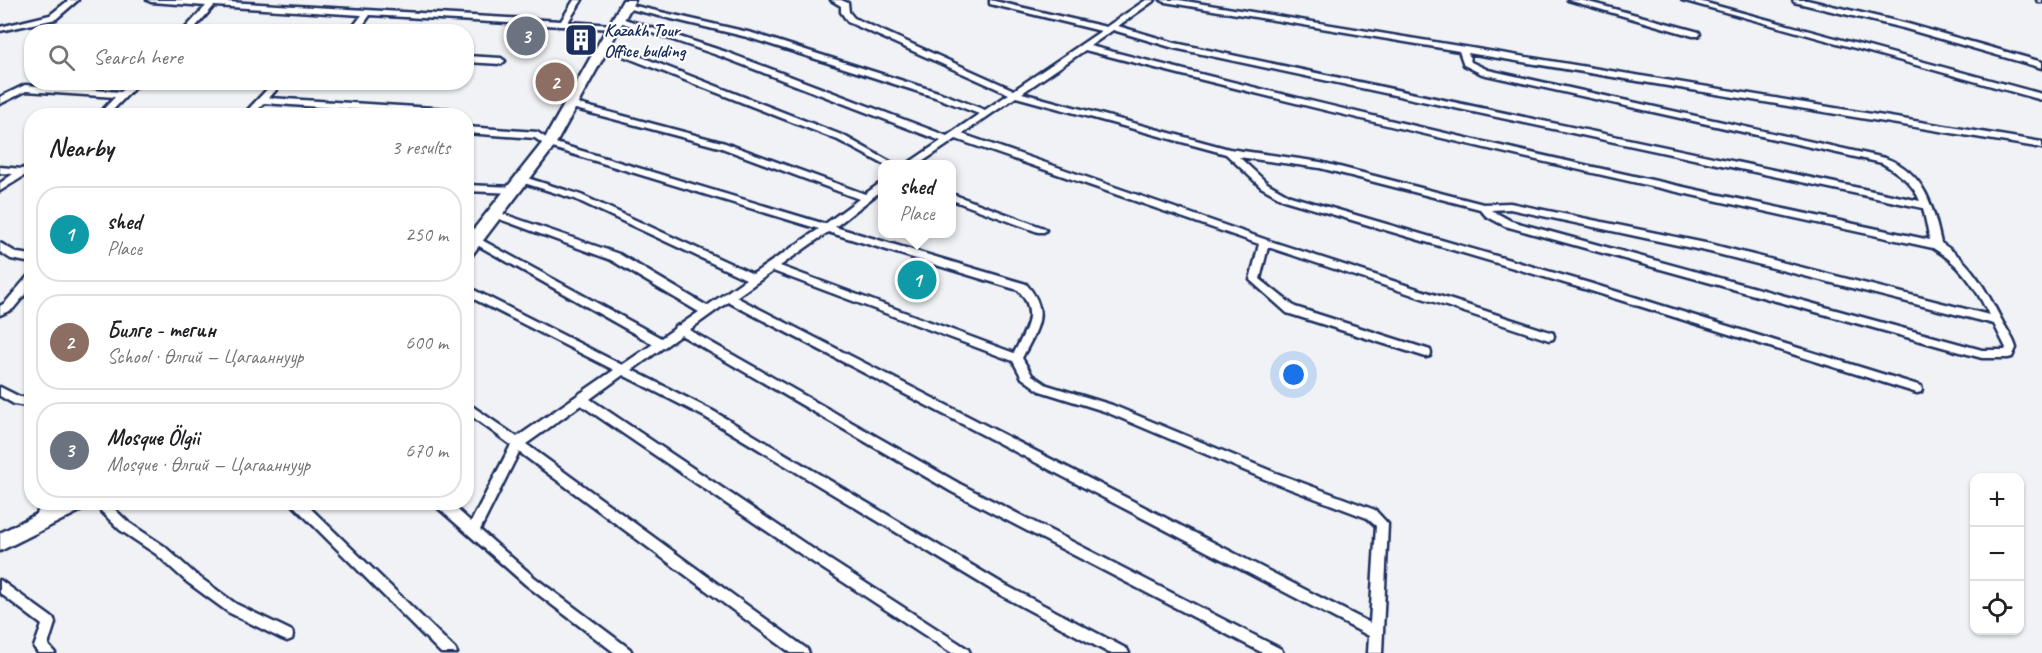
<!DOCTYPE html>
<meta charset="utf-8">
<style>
:root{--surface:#fff;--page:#f6f6f6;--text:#202124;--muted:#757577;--line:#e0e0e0;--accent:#1b2f5e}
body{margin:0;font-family:Caveat,sans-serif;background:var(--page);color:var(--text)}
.controls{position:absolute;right:18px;bottom:18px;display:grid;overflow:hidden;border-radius:12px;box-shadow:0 2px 4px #0004}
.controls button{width:54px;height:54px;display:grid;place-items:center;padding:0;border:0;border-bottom:2px solid var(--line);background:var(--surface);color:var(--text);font:30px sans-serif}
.you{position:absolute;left:1294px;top:375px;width:21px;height:21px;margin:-15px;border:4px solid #fff;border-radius:50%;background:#1a73e8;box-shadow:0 0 0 9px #1a73e833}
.badge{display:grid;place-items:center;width:39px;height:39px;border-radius:50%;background:var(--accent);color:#fff;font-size:20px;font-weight:700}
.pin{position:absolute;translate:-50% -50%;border:3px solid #fff;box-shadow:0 2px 6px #0006}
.popup{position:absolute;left:878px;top:160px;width:78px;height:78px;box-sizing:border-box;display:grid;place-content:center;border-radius:12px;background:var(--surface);filter:drop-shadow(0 2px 4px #0005);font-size:20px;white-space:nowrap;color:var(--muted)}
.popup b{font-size:22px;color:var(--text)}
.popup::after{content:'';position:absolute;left:50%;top:100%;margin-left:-12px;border:12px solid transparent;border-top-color:var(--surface)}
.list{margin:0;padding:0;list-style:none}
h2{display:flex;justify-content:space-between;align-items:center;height:78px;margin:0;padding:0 24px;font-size:26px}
h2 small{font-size:20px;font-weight:400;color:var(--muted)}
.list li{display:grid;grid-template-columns:39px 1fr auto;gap:18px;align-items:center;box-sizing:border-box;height:96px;margin:0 12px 12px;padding:0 12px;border:2px solid var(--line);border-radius:24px}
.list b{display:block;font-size:22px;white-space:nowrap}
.list p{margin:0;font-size:20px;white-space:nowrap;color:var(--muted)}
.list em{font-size:20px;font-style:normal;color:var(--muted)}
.icon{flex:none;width:33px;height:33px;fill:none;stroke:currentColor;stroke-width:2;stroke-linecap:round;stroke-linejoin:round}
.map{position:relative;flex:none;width:2042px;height:653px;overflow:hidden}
.search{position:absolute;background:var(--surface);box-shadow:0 2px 4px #0004;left:24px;top:24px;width:450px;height:66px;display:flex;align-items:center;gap:15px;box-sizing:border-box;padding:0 21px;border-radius:24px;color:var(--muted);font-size:22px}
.panel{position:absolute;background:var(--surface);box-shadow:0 2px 4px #0004;left:24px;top:108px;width:450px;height:402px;border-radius:24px}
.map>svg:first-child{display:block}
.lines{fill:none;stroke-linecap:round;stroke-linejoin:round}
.minor-casing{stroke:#1b2f5e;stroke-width:5}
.highway-casing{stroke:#1b2f5e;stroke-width:5}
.minor{fill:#fff;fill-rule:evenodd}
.highway{fill:#fff;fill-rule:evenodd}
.labels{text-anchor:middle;stroke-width:4.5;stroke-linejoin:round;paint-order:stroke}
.far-poi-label{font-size:18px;font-weight:bold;fill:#1b2f5e;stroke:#fff;text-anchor:start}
</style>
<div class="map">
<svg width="2042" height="653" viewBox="0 0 2042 653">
<rect width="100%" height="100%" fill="#f1f2f5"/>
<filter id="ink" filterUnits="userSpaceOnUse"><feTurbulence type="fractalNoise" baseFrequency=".0167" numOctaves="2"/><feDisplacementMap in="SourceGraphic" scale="12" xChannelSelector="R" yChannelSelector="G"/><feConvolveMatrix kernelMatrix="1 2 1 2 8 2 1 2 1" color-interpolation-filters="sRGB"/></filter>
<g filter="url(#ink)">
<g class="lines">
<g class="minor-casing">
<g id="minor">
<path d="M69,0H78L56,19L0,31V27L50,15Z"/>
<path d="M147,0H192L561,21L574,0H582L568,22L613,25L617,27L613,29L370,15L358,32H349L362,15L214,6L191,32H182L206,6L151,2Z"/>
<path d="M831,0H841L848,3L849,12L854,18L1014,90L1101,31L990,4V0L1106,27L1146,0H1155L1118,26L1175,43L1920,201C1913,183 1899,173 1882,163L1482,74L1464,65L1459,51L1165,2L1161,0H1179L2042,142V148L1468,53L1471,62L1488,70L1885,158C1925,172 1933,207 1941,243C1971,262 1985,288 2001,319C2006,329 2013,337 2016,348L2012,357L2008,358H1982L1505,226L1486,216L1480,209L1320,168L1239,157L1267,183L1290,196L1589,283L1921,386L1922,389L1921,392L1917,393L1588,290L1284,200L1261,187L1226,154L1016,97L962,134L1267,240L1553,333L1554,336L1553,339L1549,340L1268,247L1260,279L1295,307L1430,350L1431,353L1430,356L1426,357L1287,313L1250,280L1259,244L956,139L919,164H909L910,162L941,141L720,56L614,20L618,18H621L726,52L947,136L979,114L935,97L747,37L626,8L622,6L626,4L752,33L941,93L985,110L1009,94L848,22L841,12V6ZM1113,30L1174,48L1923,208L1930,240C1649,181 1368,118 1090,46ZM1085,50C1366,123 1649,187 1933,248C1960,264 1976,287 1989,315L1710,244L1510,203L1483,204L1320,162L1229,149L1022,93ZM1510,209L1710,252L1994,324L2006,348L2005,350H1982L1511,221L1491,210Z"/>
<path d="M1568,0H1581L1699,32L1700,34L1699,36H1693Z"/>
<path d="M1682,0H1695L2042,94V100Z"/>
<path d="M1793,0H1807L1908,24L2042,62V68L1903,28L1794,2Z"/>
<path d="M2037,0H2042V2H2038Z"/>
<path d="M603,42L844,136L894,164H883L838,140L600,47V43Z"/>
<path d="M466,56L501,58L505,61L501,64L466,62Z"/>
<path d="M130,82H140L107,116H97L115,97L26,91L0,104V97L25,85L121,92Z"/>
<path d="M274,82H283L269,98L449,109L453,112V116H444L264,103L252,116H242Z"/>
<path d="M571,102L725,143L865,194L879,184L882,183V190L835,227L1026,284C1051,312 1037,329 1022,358L1032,375L1047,385L1112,405L1276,473L1375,510L1388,524L1382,653H1368L1369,636L728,302L689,330L960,484L1281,649L1283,653H1263L952,492L681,335L632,370L713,411L1005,585L1127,649L1129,653H1109L997,593L705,417L623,375L590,399L813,549L968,649L970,653H952L805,557L581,405L526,444L807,649L809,653H791L519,452L480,530L534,577L630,649L632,653H615L526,585L436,506L434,502H449L471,522L511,445L466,412V402L517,437L614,370L466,295V286L622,365L653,344L472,242L470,240L475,236L478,238L661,338L674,329L675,326L680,325L699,312L611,260L494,217L492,215L494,213H500L619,254L707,306L746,279L575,199L521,182L519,180L521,178L524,177L581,195L753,274L819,229L546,146L535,138L466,133V127L537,132L552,142L825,224L859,199L719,147L568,107L567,105ZM828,232L1018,290C1039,312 1026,329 1014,353L780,266ZM773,271L1013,361L1022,378L1040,391L1104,411L1267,480L1367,518L1376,526L1370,623L736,297Z"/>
<path d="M32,163V171L0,191V183L13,174L0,173V167L22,169Z"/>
<path d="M466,185L515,187L520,190L515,193L466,191Z"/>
<path d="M952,194L1044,228L1046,230L1044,232H1038L952,200Z"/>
<path d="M0,243L17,253L32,255V263L11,259L0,252Z"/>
<path d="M32,275V286L13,309L0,315V306L5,303L28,276Z"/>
<path d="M0,387L20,397L32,398V407L14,404L0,396Z"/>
<path d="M43,502H55L43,525L39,526L35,525L33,521Z"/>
<path d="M92,502H107L128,522L164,546L195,574L236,604L292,631L293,635L292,639L287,641L282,639L228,612L187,582L156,554L120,530Z"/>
<path d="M290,502H304L455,649L457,653H441Z"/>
<path d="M0,580L54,619L55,623L48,645L55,653H38L34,647L42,625L0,593Z"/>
</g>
</g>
<g class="highway-casing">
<g id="highway">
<path d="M623,0H635L554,147L472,255L466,256V239L543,142Z"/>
<path d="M60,502H88L86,508L0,551V533Z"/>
</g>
</g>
<use href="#minor" class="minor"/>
<use href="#highway" class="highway"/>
</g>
</g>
<defs>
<g id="building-square" transform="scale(1.725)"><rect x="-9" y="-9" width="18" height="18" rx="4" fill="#1b2f5e" stroke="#fff"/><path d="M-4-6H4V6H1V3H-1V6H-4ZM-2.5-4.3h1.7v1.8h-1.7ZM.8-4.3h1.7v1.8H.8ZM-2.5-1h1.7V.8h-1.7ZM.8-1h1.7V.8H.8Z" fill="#fff"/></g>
</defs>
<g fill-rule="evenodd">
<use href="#building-square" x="581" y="40"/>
</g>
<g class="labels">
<g class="far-poi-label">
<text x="604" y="36">Kazakh Tour<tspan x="604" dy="21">Office bulding</tspan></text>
</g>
</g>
</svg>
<div class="controls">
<button>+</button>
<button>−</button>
<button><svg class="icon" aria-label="locate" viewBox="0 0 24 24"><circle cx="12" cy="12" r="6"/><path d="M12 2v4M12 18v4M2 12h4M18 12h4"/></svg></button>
</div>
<div class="you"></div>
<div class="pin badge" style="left:917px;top:280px;background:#0f9aa8">1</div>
<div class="popup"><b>shed</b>Place</div>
<div class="pin badge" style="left:555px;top:82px;background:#8d6e63">2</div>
<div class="pin badge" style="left:526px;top:36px;background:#6b7280">3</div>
<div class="search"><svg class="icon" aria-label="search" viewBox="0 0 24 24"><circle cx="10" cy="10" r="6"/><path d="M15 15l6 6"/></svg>Search here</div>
<section class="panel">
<h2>Nearby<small>3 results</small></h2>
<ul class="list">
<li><span class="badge" style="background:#0f9aa8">1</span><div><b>shed</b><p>Place</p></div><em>250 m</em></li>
<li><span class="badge" style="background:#8d6e63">2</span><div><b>Билге - тегин</b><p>School · Өлгий — Цагааннуур</p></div><em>600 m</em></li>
<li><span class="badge" style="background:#6b7280">3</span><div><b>Mosque Ölgii</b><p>Mosque · Өлгий — Цагааннуур</p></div><em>670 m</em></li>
</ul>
</section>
</div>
